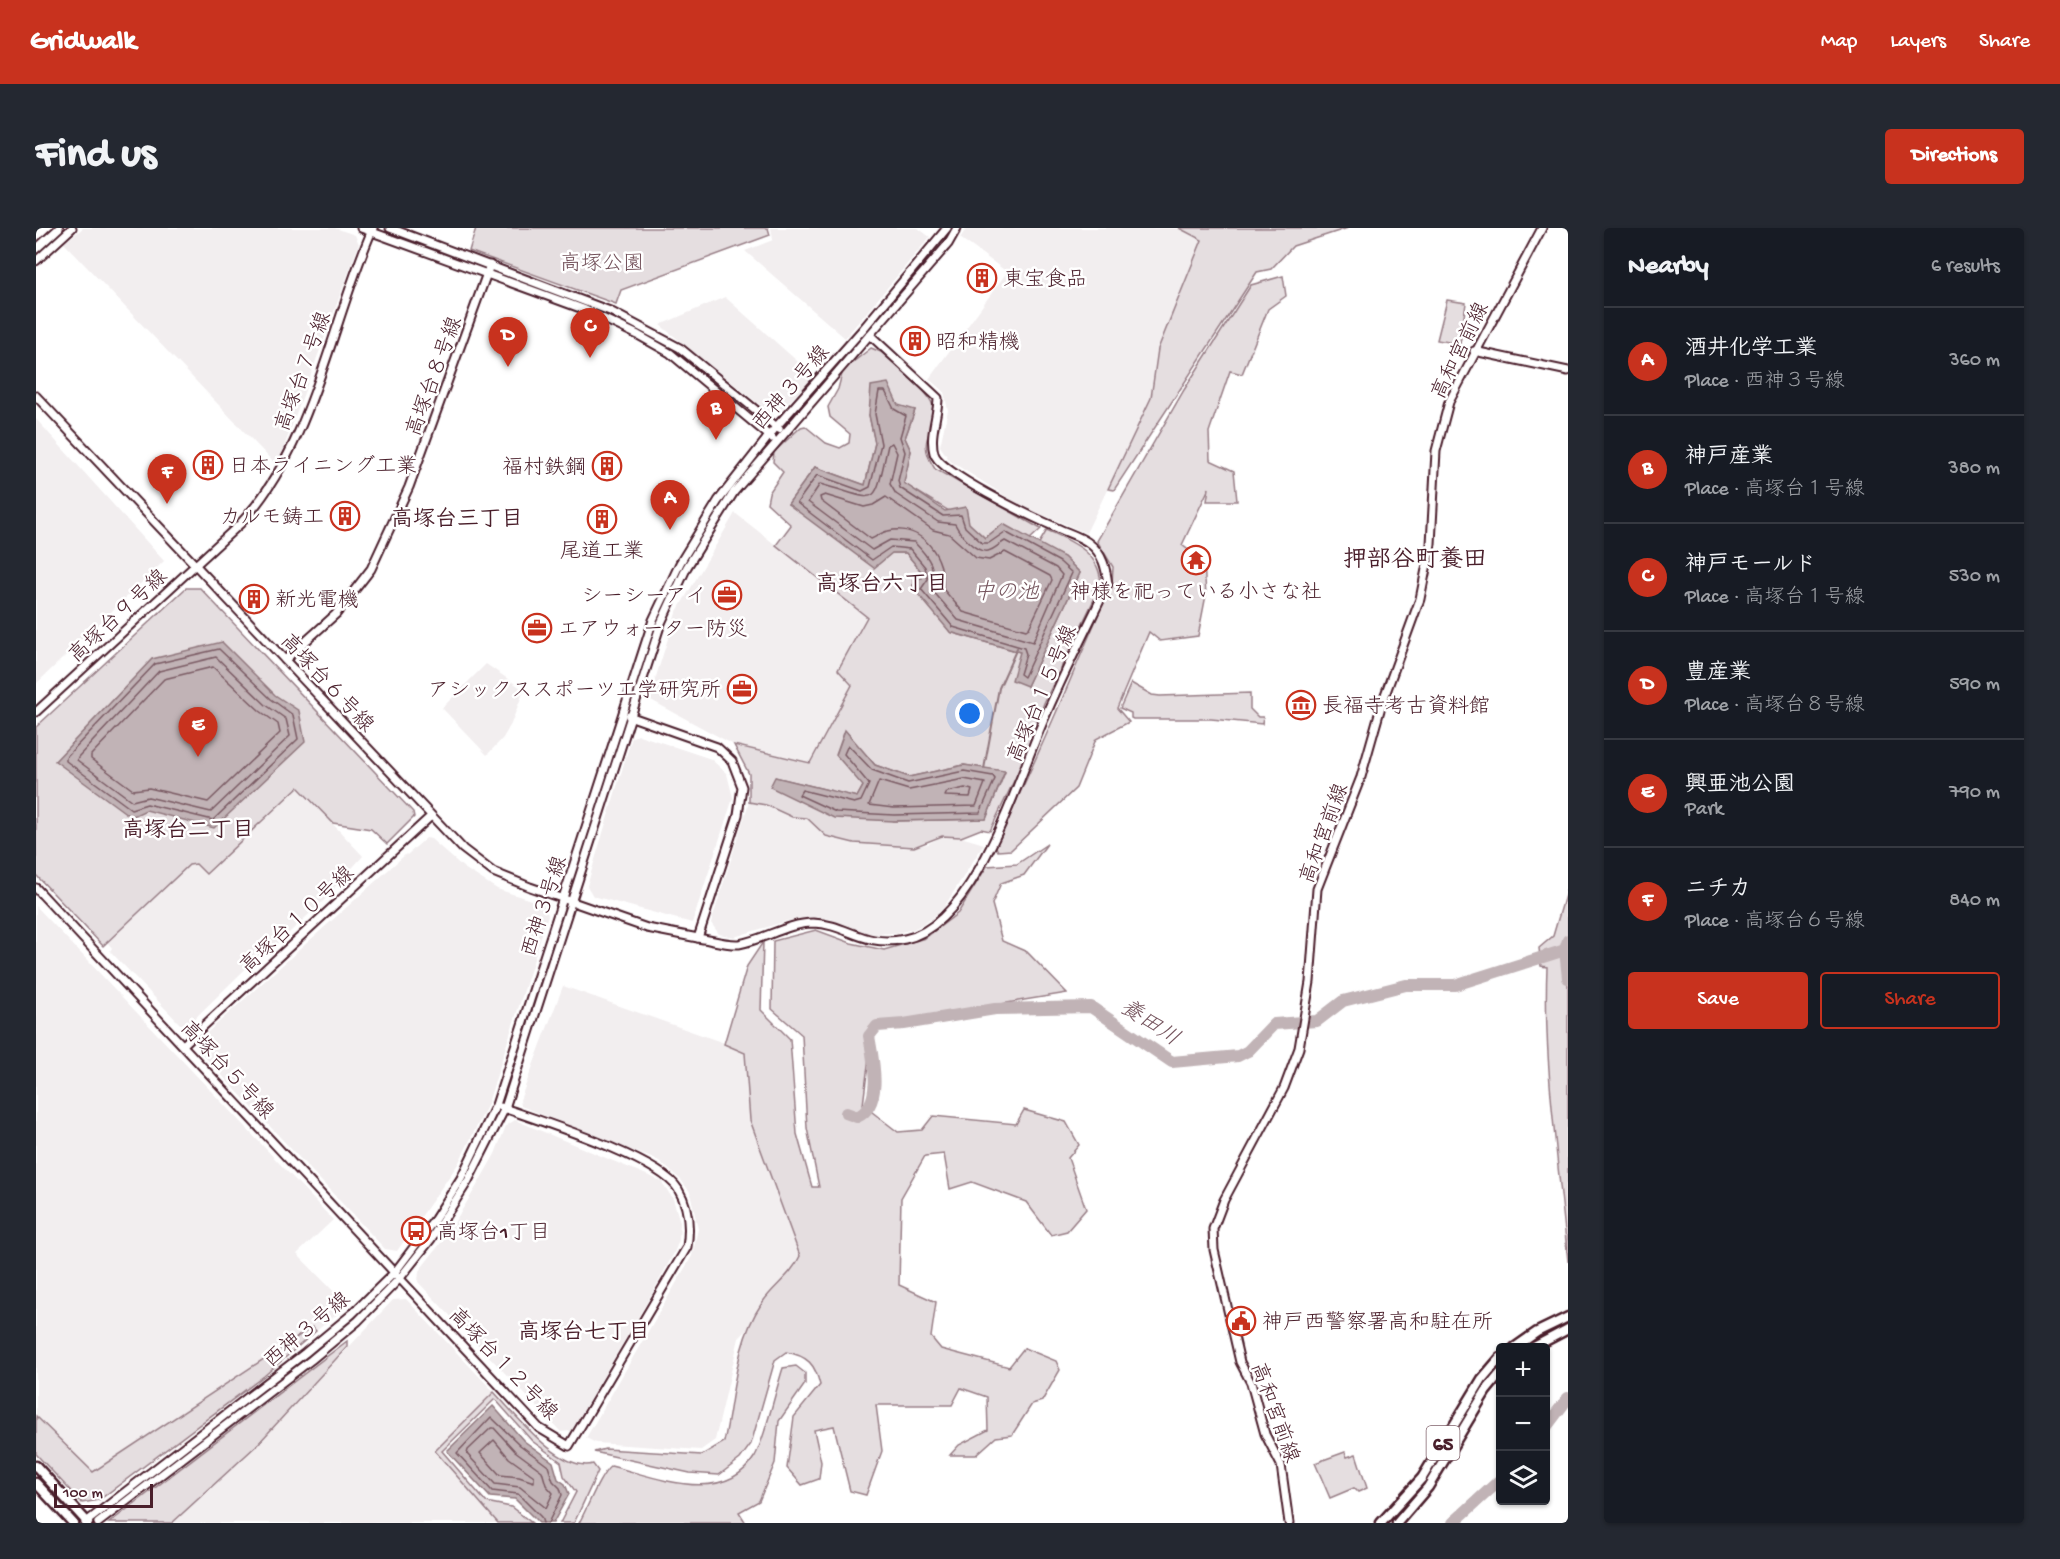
<!DOCTYPE html>
<meta charset="utf-8">
<style>
:root{--surface:#171b24;--page:#242831;--text:#f1f3f6;--muted:#9ea1a6;--line:#363941;--accent:#c8321e}
body{margin:0;font-family:"Gochi Hand","Klee One",sans-serif;background:var(--page);color:var(--text)}
.controls{position:absolute;right:18px;bottom:18px;display:grid;overflow:hidden;border-radius:6px;box-shadow:0 2px 4px #0004}
.controls button{width:54px;height:54px;display:grid;place-items:center;padding:0;border:0;border-bottom:2px solid var(--line);background:var(--surface);color:var(--text);font:30px sans-serif}
.scale{position:absolute;left:18px;bottom:15px;width:99px;box-sizing:border-box;padding-left:6px;border:3px solid #4a1f2b;border-top:0;font-size:16px;line-height:21px;white-space:nowrap;color:#4a1f2b;-webkit-text-stroke:4px #fff;paint-order:stroke}
.you{position:absolute;left:934px;top:486px;width:21px;height:21px;margin:-15px;border:4px solid #fff;border-radius:50%;background:#1a73e8;box-shadow:0 0 0 9px #1a73e833}
.badge{display:grid;place-items:center;width:39px;height:39px;border-radius:50%;background:var(--accent);color:#fff;font-size:20px;font-weight:700}
.pin{position:absolute;translate:-50% -50px;filter:drop-shadow(0 2px 3px #0008)}
.pin::after{content:'';position:absolute;top:32px;width:21px;height:18px;background:inherit;clip-path:polygon(0 0,100% 0,50% 100%)}
.list{margin:0;padding:0;list-style:none}
h2{display:flex;justify-content:space-between;align-items:center;height:78px;margin:0;padding:0 24px;font-size:26px}
h2 small{font-size:20px;font-weight:400;color:var(--muted)}
.list li{display:grid;grid-template-columns:39px 1fr auto;gap:18px;align-items:center;box-sizing:border-box;height:108px;padding:0 24px;border-top:2px solid var(--line)}
.list b{display:block;font-size:22px;white-space:nowrap}
.list p{margin:0;font-size:20px;white-space:nowrap;color:var(--muted)}
.list em{font-size:20px;font-style:normal;color:var(--muted)}
.actions{display:flex;gap:12px;padding:18px 24px}
.actions a{flex:1;padding:14px 0;border:2px solid var(--accent);border-radius:6px;text-align:center;font-size:21px;color:var(--accent)}
.actions .main{background:var(--accent);color:#fff}
.icon{flex:none;width:33px;height:33px;fill:none;stroke:currentColor;stroke-width:2;stroke-linecap:round;stroke-linejoin:round}
.map{position:relative;flex:none;width:1532px;height:1295px;overflow:hidden;border-radius:6px}
header{display:flex;align-items:center;gap:36px;box-sizing:border-box;height:84px;padding:0 30px;background:var(--accent);color:#fff}
header strong{font-size:28px}
nav{display:flex;gap:33px;margin-inline-start:auto;font-size:21px}
.intro{display:flex;align-items:center;justify-content:space-between;box-sizing:border-box;height:144px;padding:0 36px}
h1{margin:0;font-size:42px}
.button{padding:15px 27px;border-radius:6px;background:var(--accent);color:#fff;font-size:21px;font-weight:700}
main{display:flex;gap:36px;padding:0 36px}
aside{flex:1;background:var(--surface);border-radius:6px;box-shadow:0 2px 4px #0004}
.map>svg:first-child{display:block}
.built{fill:#f2eeef}
.green{fill:#e5dee0;stroke:#987e86;stroke-width:1.5;fill-rule:evenodd}
.water{fill:#c1b3b6;stroke:#91787e;stroke-width:1.5}
.lines{fill:none;stroke-linecap:round;stroke-linejoin:round}
.shore{stroke:#7a5a63;stroke-width:1.5}
.stream{stroke:#91787e;stroke-width:2}
.river{stroke:#c1b3b6;stroke-width:12}
.tertiary-casing{stroke:#4a1f2b;stroke-width:11}
.primary-casing{stroke:#4a1f2b;stroke-width:13}
.tertiary{stroke:#fff;stroke-width:7}
.primary{stroke:#fff;stroke-width:8}
.labels{text-anchor:middle;stroke-width:5;stroke-linejoin:round;paint-order:stroke}
.shield{fill:#fff;stroke:#80626b;stroke-width:1.5}
.shield-label{font-size:20px;font-weight:bold;fill:#4a1f2b}
.park-label{font-size:21px;fill:#714f58;stroke:#fff}
.poi-label{font-size:21px;fill:#4a1f2b;stroke:#fff;text-anchor:start}
.street-label{font-size:21px;fill:#4a1f2b;stroke:#fff}
.neighbourhood-label{font-size:22px;font-weight:bold;fill:#4a1f2b;stroke:#fff}
.water-label{font-size:22px;font-style:italic;fill:#74535c;stroke:#fff}
.quarter-label{font-size:24px;font-weight:bold;fill:#4a1f2b;stroke:#fff}
</style>
<header>
<strong>Gridwalk</strong>
<nav><a>Map</a><a>Layers</a><a>Share</a></nav>
</header>
<div class="intro"><h1>Find us</h1><a class="button">Directions</a></div>
<main>
<div class="map">
<svg width="1532" height="1295" viewBox="0 0 1532 1295">
<rect width="100%" height="100%" fill="#fff"/>
<filter id="ink" filterUnits="userSpaceOnUse"><feTurbulence type="fractalNoise" baseFrequency=".0167" numOctaves="2"/><feDisplacementMap in="SourceGraphic" scale="12" xChannelSelector="R" yChannelSelector="G"/><feConvolveMatrix kernelMatrix="1 2 1 2 8 2 1 2 1" color-interpolation-filters="sRGB"/></filter>
<g filter="url(#ink)">
<g class="built">
<path d="M47,0H299L319,7L323,16L241,238L28,15Z"/>
<path d="M735,0H882L894,9L809,110L709,23L737,12Z"/>
<path d="M931,0H1143L1166,11L1122,121L1116,170L1050,305L982,276L914,233L904,218L912,182L908,164L893,151L971,44L924,10Z"/>
<path d="M689,69L778,148L744,183L733,184L624,97Z"/>
<path d="M0,191L128,333L0,456Z"/>
<path d="M699,285L832,389L802,442L816,457L774,535L698,517L613,471L640,385Z"/>
<path d="M450,436L488,462L475,496L467,510L451,527L406,480Z"/>
<path d="M603,507L675,531L691,546L697,570L656,695L557,668L551,658L596,509Z"/>
<path d="M262,559L327,628L298,660L299,662L240,717L235,716L153,796H144L74,723L76,720L71,714L153,637L160,636L170,646Z"/>
<path d="M713,574L730,577L756,589L771,590L818,615L851,616L870,620L892,616L906,608L925,609L948,616L908,679L895,691L878,701L861,705L840,706L821,703L794,691L779,689L751,693L698,709L683,706L675,695Z"/>
<path d="M390,610L395,611L428,640L461,661L507,676L512,687L451,878L422,936L361,1023L349,1021L165,825L164,811L370,626L371,627Z"/>
<path d="M0,678L297,992L261,1026L312,1078L280,1103L276,1099L57,1244L0,1188Z"/>
<path d="M527,758L708,822L709,825L714,892L764,1028L758,1042L727,1073L713,1100L703,1110L679,1212L665,1222L560,1215L550,1210L656,1028L662,1001L654,964L645,952L623,933L485,878L484,872Z"/>
<path d="M479,892L625,953L637,971L644,994L643,1012L638,1025L619,1060L535,1203L525,1204L382,1054L383,1043L408,1011L439,961L459,926L470,898Z"/>
<path d="M370,1071L458,1164L399,1223L462,1295H136L221,1217L357,1072Z"/>
</g>
<g class="green">
<path d="M440,0H732L734,7L585,62L580,76L433,23Z"/>
<path d="M1143,0H1312L1257,18L1235,41L1221,44L1078,262L1072,261L1115,170L1122,121L1166,12Z"/>
<path d="M1247,48L1250,68L1232,81L1206,146L1194,143L1173,204L1174,232L1198,243L1201,273H1171L1173,260L1146,317L1168,334L1170,367L1162,408L1124,413L1113,404L1081,480L1093,494L1060,511L1040,560L975,622L962,623L959,617C1002,532 1037,443 1076,356L1077,339L1061,313L1148,162L1215,57Z"/>
<path d="M1411,72L1430,75L1424,116L1401,112Z"/>
<path d="M835,120L845,124C858,136 893,162 897,178C904,204 877,207 899,241L1005,301L993,312L967,296L949,310C926,288 895,273 867,255L875,223L869,210L879,182L833,187L839,215L829,257L779,239L752,276L856,325H870L884,342L886,351L914,404L984,424L991,458L1044,345L1028,329L1002,317L1011,302C1038,315 1064,324 1065,357L1008,475L985,538L954,603L945,601L925,609L906,608L878,619L818,615L790,608L771,590L756,589L730,577L713,574V546L698,517L774,535L816,457L802,442L831,389L740,317L755,297L731,275L733,265L747,244L737,234L738,224L765,199L769,198L790,215L804,220L813,215L814,206L794,189L792,179L802,161L807,142ZM809,503L839,537L873,549L928,537L969,544L950,591L858,593L739,549L821,569L827,558Z"/>
<path d="M150,360H164L377,584L378,589L351,616L335,601L297,595L262,559L170,646L160,636L153,637L67,718L0,647V499Z"/>
<path d="M1095,455L1116,467L1124,468L1214,465V481L1222,489H1227L1226,496L1175,491H1097L1095,490V485L1084,480Z"/>
<path d="M1011,616L988,647L965,655L956,676L966,713L991,724L1031,765L837,797L827,877L862,904L886,902L897,888L980,896L988,882L1030,894L1043,917L1032,930L1050,981L1031,1003L1015,1007L990,974L936,954L914,961L908,926L889,928L865,970L863,1057L900,1074L895,1109L905,1121L973,1139L988,1120L1020,1133L1024,1142L1006,1173L996,1176L976,1207L960,1209L940,1227H914L923,1217L952,1202L951,1169L925,1160L916,1177H840L846,1223L830,1267L814,1263L798,1198L778,1202L785,1234L783,1251L766,1257L751,1240L758,1189L784,1157C779,1136 772,1128 750,1124L739,1132L715,1216L704,1231L683,1247L654,1245L558,1224L569,1221L666,1227L688,1214C698,1169 699,1114 726,1075C738,1057 755,1048 764,1028L714,892L709,825L688,816L711,738L727,714L725,782L754,811L761,906L776,959H783L771,900L766,807L736,781L737,713L780,702L815,715L848,722L889,710L922,685L951,638L981,636Z"/>
<path d="M1532,657V1034C1523,937 1507,836 1511,739L1505,738L1503,720L1517,708Z"/>
<path d="M276,1099L280,1103L228,1148L63,1272L46,1275L0,1226V1188L57,1244Z"/>
<path d="M311,1113V1119L221,1217L136,1295H73Z"/>
<path d="M760,1138L769,1145V1156L743,1193L739,1235L723,1273L703,1284L710,1295H543C551,1281 564,1246 575,1238C620,1249 688,1279 719,1228C729,1210 740,1161 747,1140Z"/>
<path d="M458,1164C479,1186 524,1245 557,1236L562,1243L538,1295H524L540,1264L528,1248L525,1234L496,1213L459,1171L406,1223L450,1274L475,1279L496,1295H462L399,1223Z"/>
<path d="M1309,1224L1311,1229L1320,1226L1331,1260L1322,1264L1318,1260L1294,1270L1279,1235Z"/>
</g>
<g class="water">
<path d="M852,155L862,177L879,182L869,210L875,223L868,255L909,283L930,279L933,295L949,310L967,296L1028,329L1044,345L991,458L976,452L984,424L914,404L877,360V351L886,350L884,342L870,325H856L838,340L752,276L779,239L829,257L839,215L833,187L835,158Z"/>
<path d="M186,414L239,467L263,483L269,514L178,600L110,582L95,589L19,533L116,431Z"/>
<path d="M809,502L839,537L873,549L928,537L969,543L950,591L858,593L798,590L734,559L739,549L821,569L827,558L800,527Z"/>
<path d="M457,1178L488,1213L517,1234L522,1251L529,1256L533,1266L517,1295H503L479,1271L454,1269L411,1223Z"/>
</g>
<g class="lines">
<g class="shore">
<path d="M843,163H849L858,181L870,188L864,209L869,224L862,253L864,260L907,288L925,287L929,299L946,315H953L969,304L1024,334L1036,345L988,449L984,446L990,426L988,420L917,399L885,361L892,351L889,339L874,321L855,319L836,332L761,275L781,247L826,263L834,259L845,216L839,186Z"/>
<path d="M856,215L861,225L854,256L860,266L902,294L919,296C924,306 939,325 952,323C958,322 963,316 969,313L1020,340L1026,347L997,414L922,392L896,362C901,341 894,330 878,314L854,312L836,322L772,274L784,256C844,272 837,284 852,217Z"/>
<path d="M789,267L828,279L837,277L850,269L897,302L913,306L940,330L953,332L969,324L1014,348L1016,352L993,400L990,402L927,384L907,361C910,330 887,295 852,303C845,304 841,309 835,311L785,273L784,269Z"/>
<path d="M183,421L235,471L257,487L262,511L177,592L111,576L95,581L30,533V529L119,436Z"/>
<path d="M180,429L230,477L250,491L254,508L175,584L112,569L96,573L41,532L42,529L123,443Z"/>
<path d="M177,439L224,483L242,496L244,505L172,574L113,560L97,562L55,531V527L128,451Z"/>
<path d="M812,517L836,542L872,555L928,543L957,548L959,551L944,585L858,587L800,584L763,567L766,562L818,575L825,573L833,556L808,526Z"/>
<path d="M928,551L949,555L940,578L858,580L833,577L843,553L873,562Z"/>
<path d="M929,560L936,562L934,569L909,568L911,564Z"/>
<path d="M455,1200H458L479,1223L506,1243L510,1257L517,1265L510,1280L484,1259L459,1256L431,1226L432,1222Z"/>
<path d="M458,1212L473,1230L498,1248V1254L483,1249L464,1247L444,1225Z"/>
<path d="M507,1295L505,1289L482,1266L456,1263L421,1225L455,1189L484,1217L512,1238L517,1253L524,1260L526,1267L512,1295"/>
</g>
<path class="stream" d="M948,541L963,460L981,420"/>
<g class="river">
<path d="M1532,712L1529,722L1532,750"/>
<path d="M810,885L821,889C848,877 837,831 833,808L841,798L868,796L959,781L1055,779L1136,834L1202,828L1212,823L1238,796L1281,793L1307,773L1370,757H1419L1529,722"/>
<path d="M1510,1199L1532,1170"/>
<path d="M1417,1295L1464,1252"/>
</g>
<g class="tertiary-casing">
<g id="tertiary">
<path d="M325,0L547,81L602,107L634,125L736,210"/>
<path d="M354,0L574,83L644,120L743,201"/>
<path d="M0,21L23,0"/>
<path d="M0,33L36,0"/>
<path d="M1438,123L1532,143"/>
<path d="M0,168L427,621L457,644L494,659L611,700L662,710L702,587L706,559L696,533L681,519L593,488"/>
<path d="M249,432L300,386L335,341L373,259L454,37"/>
<path d="M0,484L204,296C278,217 294,97 337,0"/>
<path d="M0,660L503,1200L533,1218L651,1019C654,1000 653,979 642,961C623,930 504,893 465,879"/>
<path d="M662,710C675,712 691,717 703,716C727,712 752,695 777,695C812,696 826,720 869,711C939,696 981,554 1006,496C1026,448 1050,402 1072,356C1070,341 1067,326 1054,316C1045,308 1028,304 1017,298C996,289 902,244 898,225C893,207 902,188 902,170L834,107"/>
<path d="M147,817L394,589"/>
<path d="M49,1295L269,1125L316,1086L359,1044L399,991L425,950L460,877L617,392L644,335L682,273L740,199L827,101L911,0"/>
<path d="M62,1295L275,1132L322,1093L364,1050L395,1011L432,953L469,880L625,395L651,339L698,264L912,16L921,0"/>
<path d="M1253,1295L1245,1237L1229,1206L1215,1155L1204,1134L1178,1022L1177,1001L1188,972L1248,860L1263,820L1274,754L1281,661L1325,549L1346,475L1384,371L1395,316L1400,223L1413,174L1506,0"/>
</g>
</g>
<g class="primary-casing">
<g id="primary">
<path d="M1478,1120L1501,1104L1532,1089"/>
<path d="M1496,1120L1532,1101"/>
<path d="M0,1238L52,1295"/>
<path d="M0,1255L37,1295"/>
<path d="M1345,1295L1386,1250L1446,1151L1464,1130"/>
<path d="M1361,1295L1392,1259L1450,1163L1464,1146"/>
</g>
</g>
<use href="#tertiary" class="tertiary"/>
<use href="#primary" class="primary"/>
</g>
</g>
<defs>
<g id="building-ring" transform="scale(1.5)"><circle r="9.5" fill="#fff" stroke="#c8321e" stroke-width="1.5"/><path d="M-4-6H4V6H1V3H-1V6H-4ZM-2.5-4.3h1.7v1.8h-1.7ZM.8-4.3h1.7v1.8H.8ZM-2.5-1h1.7V.8h-1.7ZM.8-1h1.7V.8H.8Z" fill="#c8321e"/></g>
<g id="temple-ring" transform="scale(1.5)"><circle r="9.5" fill="#fff" stroke="#c8321e" stroke-width="1.5"/><path d="M0-6L5-2H3V0L6.5 2.5H4V6H1.5V3h-3V6H-4V2.5H-6.5L-3 0V-2H-5Z" fill="#c8321e"/></g>
<g id="office-ring" transform="scale(1.5)"><circle r="9.5" fill="#fff" stroke="#c8321e" stroke-width="1.5"/><path d="M-6-3h4V-5.5h4V-3h4V5H-6ZM-1-4.5V-3h2v-1.5ZM-6 0V1H6V0Z" fill="#c8321e"/></g>
<g id="museum-ring" transform="scale(1.5)"><circle r="9.5" fill="#fff" stroke="#c8321e" stroke-width="1.5"/><path d="M0-6L6-3V-2H-6V-3ZM-5-1h2V3h-2ZM-1-1h2V3h-2ZM3-1h2V3H3ZM-6 4H6V6H-6Z" fill="#c8321e"/></g>
<g id="bus-ring" transform="scale(1.5)"><circle r="9.5" fill="#fff" stroke="#c8321e" stroke-width="1.5"/><path d="M-5-6H5V4H4V6H2V4H-2V6H-4V4H-5ZM-3.5-4V0h7V-4ZM-3.5 1.2v1.5H-2V1.2ZM2 1.2v1.5H3.5V1.2Z" fill="#c8321e"/></g>
<g id="civic-ring" transform="scale(1.5)"><circle r="9.5" fill="#fff" stroke="#c8321e" stroke-width="1.5"/><path d="M-.6-6.5H3V-4.5H.6V-3L4-1V1h2V6H-6V1h2V-1L-.6-3ZM-1.2 2.5V6h2.4V2.5Z" fill="#c8321e"/></g>
</defs>
<g fill-rule="evenodd">
<use href="#building-ring" x="946" y="50"/>
<use href="#building-ring" x="879" y="113"/>
<use href="#building-ring" x="172" y="237"/>
<use href="#building-ring" x="571" y="238"/>
<use href="#building-ring" x="309" y="288"/>
<use href="#building-ring" x="566" y="291"/>
<use href="#temple-ring" x="1160" y="332"/>
<use href="#office-ring" x="691" y="367"/>
<use href="#building-ring" x="218" y="371"/>
<use href="#office-ring" x="501" y="400"/>
<use href="#office-ring" x="706" y="461"/>
<use href="#museum-ring" x="1265" y="477"/>
<use href="#bus-ring" x="380" y="1003"/>
<use href="#civic-ring" x="1205" y="1093"/>
</g>
<g class="labels">
<rect class="shield" x="1390.5" y="1198" width="33" height="34" rx="4.5"/>
<g class="shield-label">
<text x="1407" y="1222">65</text>
</g>
<g class="park-label">
<text x="566" y="41">高塚公園</text>
</g>
<g class="poi-label">
<text x="967" y="57">東宝食品</text>
<text x="900" y="120">昭和精機</text>
<text x="193" y="244">日本ライニング工業</text>
<text x="550" y="245" text-anchor="end">福村鉄鋼</text>
<text x="288" y="295" text-anchor="end">カルモ鋳工</text>
<text x="566" y="329" text-anchor="middle">尾道工業</text>
<text x="1160" y="370" text-anchor="middle">神様を祀っている小さな社</text>
<text x="670" y="374" text-anchor="end">シーシーアイ</text>
<text x="239" y="378">新光電機</text>
<text x="522" y="407">エアウォーター防災</text>
<text x="685" y="468" text-anchor="end">アシックススポーツ工学研究所</text>
<text x="1286" y="484">長福寺考古資料館</text>
<text x="401" y="1010">高塚台1丁目</text>
<text x="1226" y="1100">神戸西警察署高和駐在所</text>
</g>
<g class="street-label">
<text transform="translate(1423 122) rotate(-64)" y="7">高和宮前線</text>
<text transform="translate(266 143) rotate(-70)" y="7">高塚台７号線</text>
<text transform="translate(397 148) rotate(-70)" y="7">高塚台８号線</text>
<text transform="translate(754 159) rotate(-49)" y="7">西神３号線</text>
<text transform="translate(81 387) rotate(-43)" y="7">高塚台９号線</text>
<text transform="translate(292 454) rotate(47)" y="7">高塚台６号線</text>
<text transform="translate(1005 465) rotate(-67)" y="7">高塚台１５号線</text>
<text transform="translate(1287 605) rotate(-70)" y="7">高和宮前線</text>
<text transform="translate(507 678) rotate(-72)" y="7">西神３号線</text>
<text transform="translate(260 691) rotate(-43)" y="7">高塚台１０号線</text>
<text transform="translate(192 841) rotate(47)" y="7">高塚台５号線</text>
<text transform="translate(270 1101) rotate(-40)" y="7">西神３号線</text>
<text transform="translate(468 1135) rotate(46)" y="7">高塚台１２号線</text>
<text transform="translate(1240 1184) rotate(70)" y="7">高和宮前線</text>
</g>
<g class="neighbourhood-label">
<text x="421" y="297">高塚台三丁目</text>
<text x="846" y="362">高塚台六丁目</text>
<text x="152" y="608">高塚台二丁目</text>
<text x="548" y="1110">高塚台七丁目</text>
</g>
<g class="water-label">
<text x="970" y="370">中の池</text>
<text transform="translate(1115 793) rotate(33)" y="8">養田川</text>
</g>
<g class="quarter-label">
<text x="1379" y="338">押部谷町養田</text>
</g>
</g>
</svg>
<div class="controls">
<button>+</button>
<button>−</button>
<button><svg class="icon" aria-label="layers" viewBox="0 0 24 24"><path d="M12 4l9 5-9 5-9-5zM3 14l9 5 9-5"/></svg></button>
</div>
<div class="scale">100 m</div>
<div class="you"></div>
<div class="pin badge" style="left:634px;top:302px">A</div>
<div class="pin badge" style="left:680px;top:212px">B</div>
<div class="pin badge" style="left:554px;top:130px">C</div>
<div class="pin badge" style="left:472px;top:139px">D</div>
<div class="pin badge" style="left:162px;top:529px">E</div>
<div class="pin badge" style="left:131px;top:276px">F</div>
</div>
<aside>
<h2>Nearby<small>6 results</small></h2>
<ul class="list">
<li><span class="badge">A</span><div><b>酒井化学工業</b><p>Place · 西神３号線</p></div><em>360 m</em></li>
<li><span class="badge">B</span><div><b>神戸産業</b><p>Place · 高塚台１号線</p></div><em>380 m</em></li>
<li><span class="badge">C</span><div><b>神戸モールド</b><p>Place · 高塚台１号線</p></div><em>530 m</em></li>
<li><span class="badge">D</span><div><b>豊産業</b><p>Place · 高塚台８号線</p></div><em>590 m</em></li>
<li><span class="badge">E</span><div><b>興亜池公園</b><p>Park</p></div><em>790 m</em></li>
<li><span class="badge">F</span><div><b>ニチカ</b><p>Place · 高塚台６号線</p></div><em>840 m</em></li>
</ul>
<div class="actions"><a class="main">Save</a><a>Share</a></div>
</aside>
</main>
